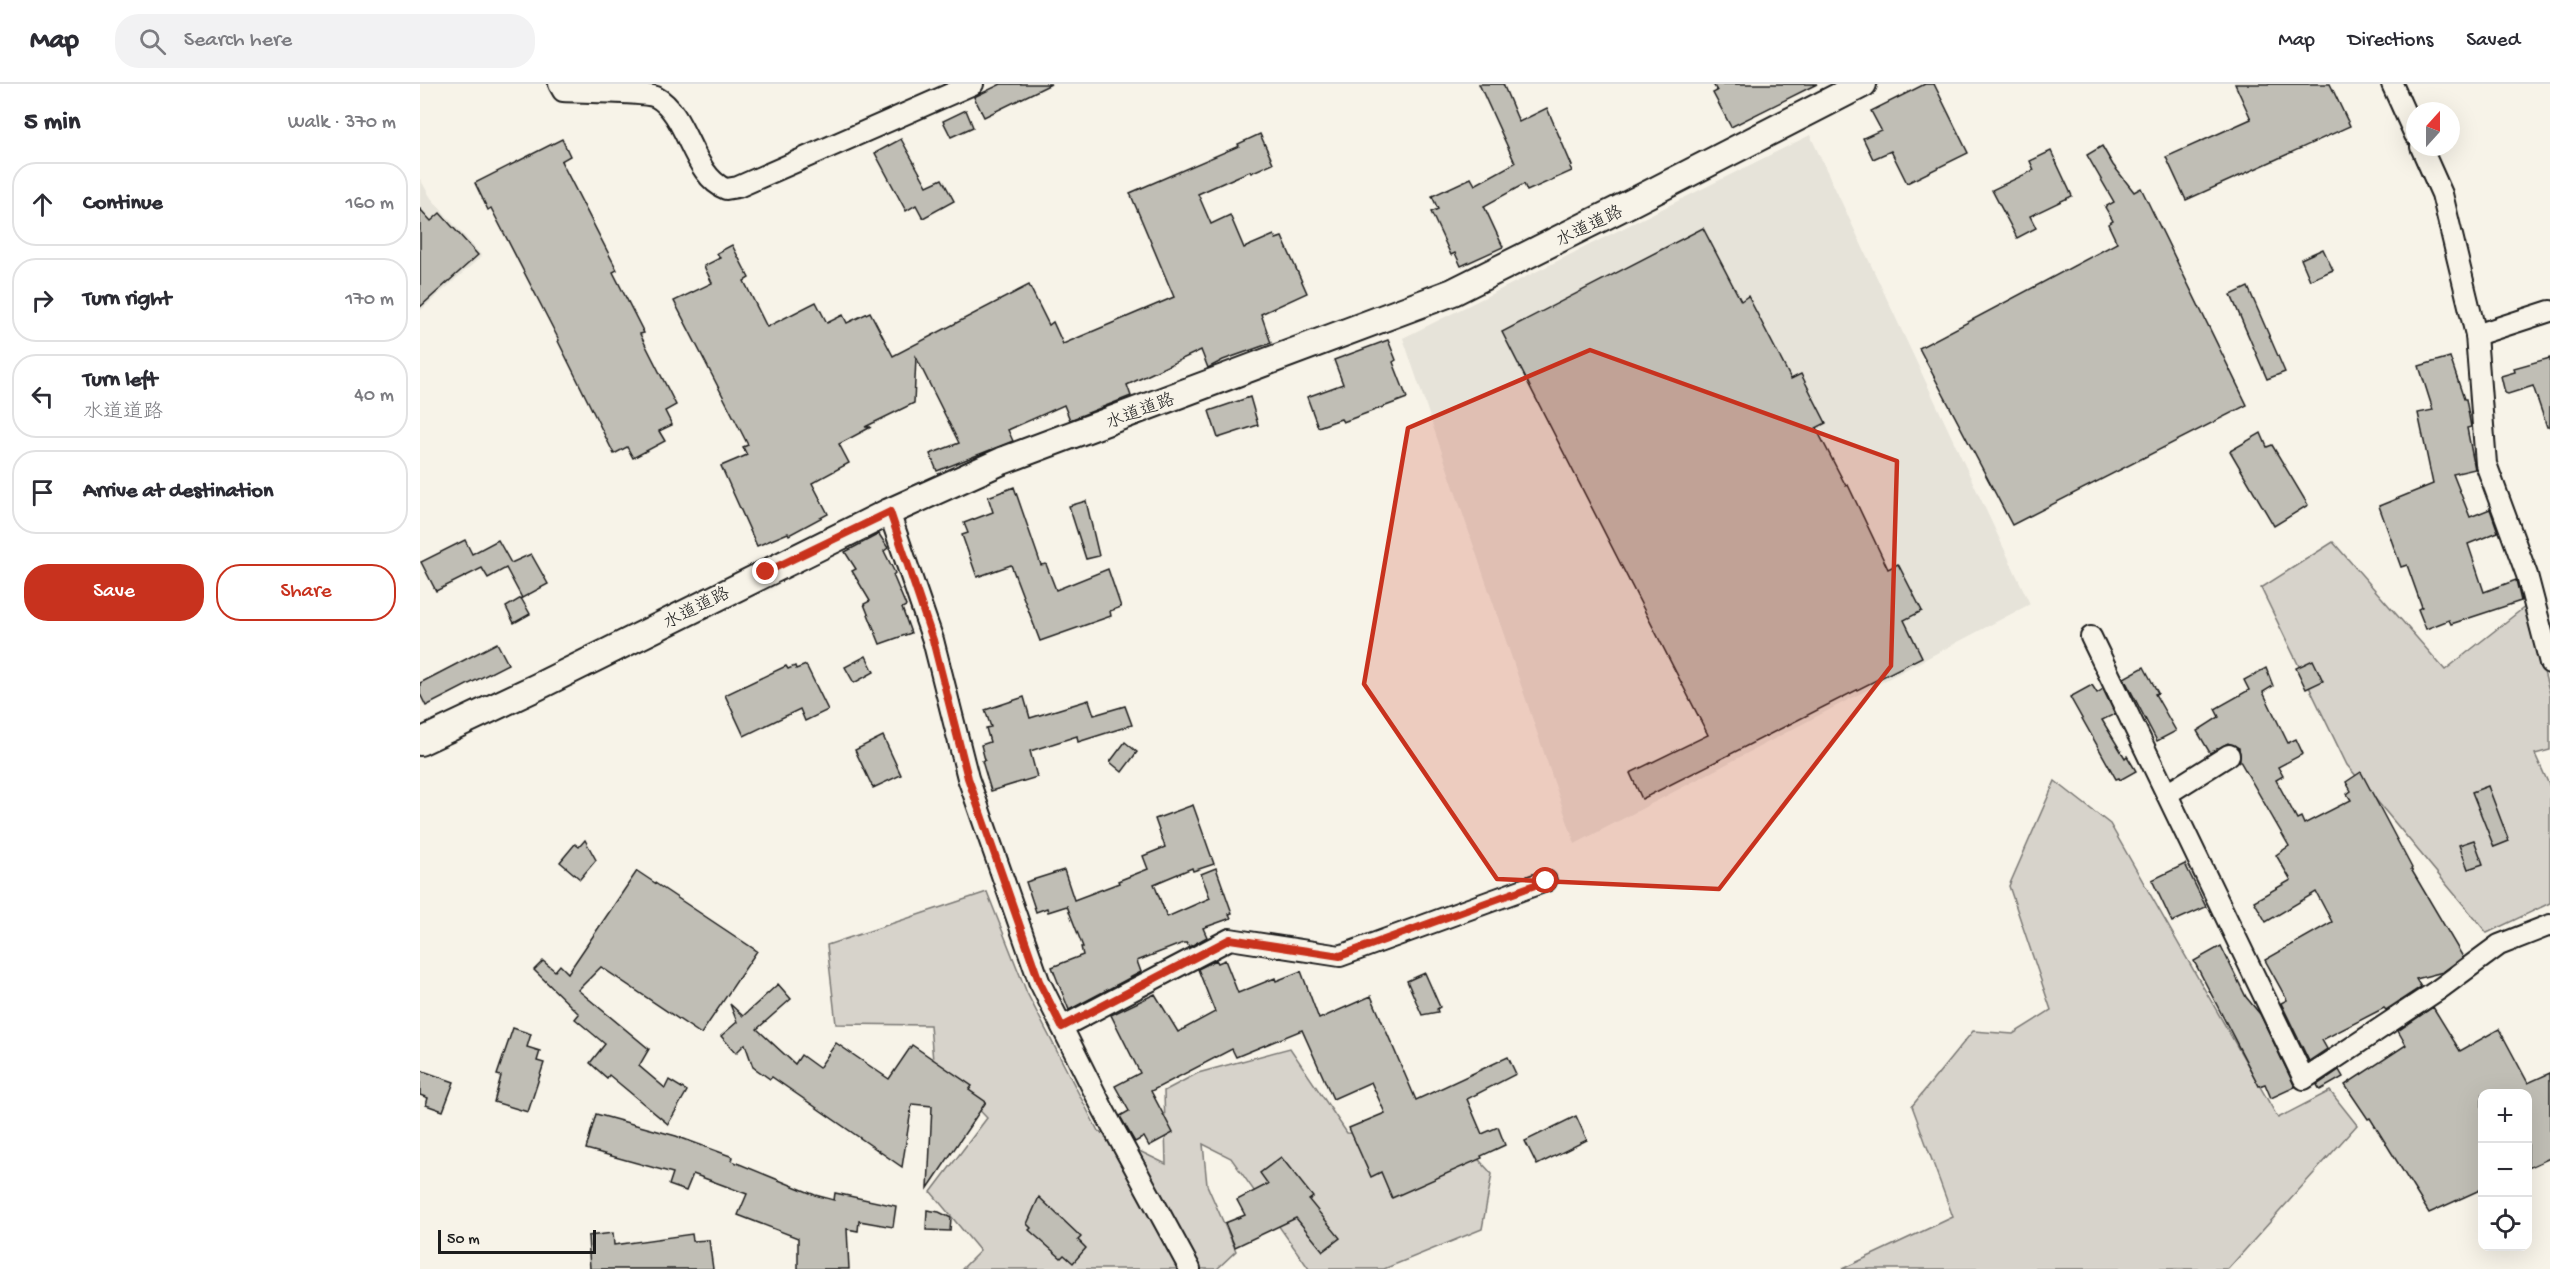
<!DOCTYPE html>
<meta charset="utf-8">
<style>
:root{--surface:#fff;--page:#f2f2f3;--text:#2b2b33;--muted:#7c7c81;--line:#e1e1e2;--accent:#c8321e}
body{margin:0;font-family:"Gochi Hand","Klee One",sans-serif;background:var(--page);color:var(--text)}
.controls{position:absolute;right:18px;bottom:18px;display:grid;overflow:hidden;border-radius:12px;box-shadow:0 6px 24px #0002}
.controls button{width:54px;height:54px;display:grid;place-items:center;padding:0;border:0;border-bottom:2px solid var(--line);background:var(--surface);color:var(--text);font:30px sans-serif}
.compass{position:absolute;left:1986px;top:18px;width:54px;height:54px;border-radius:50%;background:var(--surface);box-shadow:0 6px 24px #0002;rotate:21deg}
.scale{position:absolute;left:18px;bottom:15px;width:158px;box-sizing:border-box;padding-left:6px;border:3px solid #1c1c1c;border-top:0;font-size:16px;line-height:21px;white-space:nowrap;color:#1c1c1c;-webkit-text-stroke:4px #f7f3e8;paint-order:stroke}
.stop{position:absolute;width:18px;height:18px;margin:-14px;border:4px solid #c8321e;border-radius:50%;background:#fff}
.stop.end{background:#c8321e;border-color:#fff;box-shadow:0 2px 6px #0008}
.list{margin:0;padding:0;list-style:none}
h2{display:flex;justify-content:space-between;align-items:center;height:78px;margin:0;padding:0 24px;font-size:26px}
h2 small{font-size:20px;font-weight:400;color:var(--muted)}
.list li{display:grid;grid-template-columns:39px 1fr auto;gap:18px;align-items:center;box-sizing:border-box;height:84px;margin:0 12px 12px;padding:0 12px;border:2px solid var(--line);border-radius:24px}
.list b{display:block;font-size:22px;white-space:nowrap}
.list p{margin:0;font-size:20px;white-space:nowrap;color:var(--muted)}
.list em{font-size:20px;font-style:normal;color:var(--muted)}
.actions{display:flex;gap:12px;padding:18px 24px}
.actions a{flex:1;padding:14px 0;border:2px solid var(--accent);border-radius:24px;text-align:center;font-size:21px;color:var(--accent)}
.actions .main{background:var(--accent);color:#fff}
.icon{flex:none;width:33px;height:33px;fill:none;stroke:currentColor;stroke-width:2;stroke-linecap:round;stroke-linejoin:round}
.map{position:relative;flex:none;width:2130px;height:1185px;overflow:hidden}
header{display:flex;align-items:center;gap:36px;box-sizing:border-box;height:84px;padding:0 30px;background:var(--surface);border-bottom:2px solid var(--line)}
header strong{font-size:28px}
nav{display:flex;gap:33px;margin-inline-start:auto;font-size:21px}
.search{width:420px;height:54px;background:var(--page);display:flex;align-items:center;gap:15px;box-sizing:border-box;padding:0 21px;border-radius:24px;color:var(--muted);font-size:22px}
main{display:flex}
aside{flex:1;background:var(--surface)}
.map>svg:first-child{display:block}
.built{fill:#e6e3d9}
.green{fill:#d7d3cb;stroke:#7a7874;stroke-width:1.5}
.building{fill:#c0beb5;stroke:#1c1c1c;stroke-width:1.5}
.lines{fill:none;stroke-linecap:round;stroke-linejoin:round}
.minor-casing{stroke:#1c1c1c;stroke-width:24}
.tertiary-casing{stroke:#1c1c1c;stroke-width:30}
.minor{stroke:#f7f3e8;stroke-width:20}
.tertiary{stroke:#f7f3e8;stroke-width:26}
.route{stroke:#c8321e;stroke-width:8}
.marked{fill:#c8321e;fill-opacity:0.2;stroke:#c8321e;stroke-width:4.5;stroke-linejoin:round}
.labels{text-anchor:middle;stroke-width:5;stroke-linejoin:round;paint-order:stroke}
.street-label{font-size:18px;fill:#1c1c1c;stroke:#f7f3e8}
</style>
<header>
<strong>Map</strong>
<div class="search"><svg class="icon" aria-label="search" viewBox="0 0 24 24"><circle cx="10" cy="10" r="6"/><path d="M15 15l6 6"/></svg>Search here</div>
<nav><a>Map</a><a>Directions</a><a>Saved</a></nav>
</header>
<main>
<aside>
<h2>5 min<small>Walk · 370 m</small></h2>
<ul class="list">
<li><svg class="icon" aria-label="ahead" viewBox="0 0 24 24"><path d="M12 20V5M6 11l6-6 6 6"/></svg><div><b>Continue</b></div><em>160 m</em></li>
<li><svg class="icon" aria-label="right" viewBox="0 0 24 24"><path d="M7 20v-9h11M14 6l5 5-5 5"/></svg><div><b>Turn right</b></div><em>170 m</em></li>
<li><svg class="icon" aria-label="left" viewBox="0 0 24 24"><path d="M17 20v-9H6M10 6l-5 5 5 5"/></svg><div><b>Turn left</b><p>水道道路</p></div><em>40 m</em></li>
<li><svg class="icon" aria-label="arrive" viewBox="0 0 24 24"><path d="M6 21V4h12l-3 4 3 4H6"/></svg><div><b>Arrive at destination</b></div></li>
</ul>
<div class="actions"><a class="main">Save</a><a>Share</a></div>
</aside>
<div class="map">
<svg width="2130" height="1185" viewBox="0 0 2130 1185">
<rect width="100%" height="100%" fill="#f7f3e8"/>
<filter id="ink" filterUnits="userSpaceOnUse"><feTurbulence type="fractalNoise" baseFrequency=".0167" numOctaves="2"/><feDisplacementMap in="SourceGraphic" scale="12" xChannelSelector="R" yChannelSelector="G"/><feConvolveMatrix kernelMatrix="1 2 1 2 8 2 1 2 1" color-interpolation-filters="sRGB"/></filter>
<g filter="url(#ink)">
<g class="built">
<path d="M1390,51L1610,520L1155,760L983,254Z"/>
<path d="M0,95L11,114L62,172L0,227Z"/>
</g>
<g class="green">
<path d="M1913,458L2025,586L2106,522L2130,610V666L2115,670L2130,703V819L2067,849L1927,681L1841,504Z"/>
<path d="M1635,697L1690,740L1858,1034L1910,1007L1937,1041L1808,1185H1422L1533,1133L1492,1022L1553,947L1593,950L1631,926L1589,802Z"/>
<path d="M567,808L607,909L678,1047L746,1080L744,1007L778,989L870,964L927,1049L1037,1052L1072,1090L1062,1145L964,1185H889L811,1074L783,1060L787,1101L816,1167L797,1185H542L560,1167L511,1108L567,1034L513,977L510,941L416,940L407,861Z"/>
</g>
<g class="building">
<path d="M581,0H631L564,33L554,13Z"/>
<path d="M1059,0H1083L1099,38L1127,24L1152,82L1150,83L1152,87L1107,107L1104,100L1064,122L1083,163L1041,182L1035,169L1031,171L1011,128L1018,125L1012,112L1051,94L1055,101L1095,79Z"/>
<path d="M1293,0H1397L1311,43L1293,9L1297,7Z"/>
<path d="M1505,0H1514L1548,69L1487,99L1471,67L1453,75L1443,54L1461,46L1451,27Z"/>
<path d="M1815,0H1910L1930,42L1766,116L1746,73L1831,35Z"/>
<path d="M546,26L553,43L531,53L523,37Z"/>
<path d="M840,50L853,79L831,89L830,87L778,110L791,140L810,131L824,164L854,151L856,155L862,153L887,209L841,230L851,259L803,276L788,284L781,266L707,301L711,312L650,336L644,321L588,346L593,357L517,387L510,370L539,359L496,273L494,319L445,343H451L419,360L429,379L392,399L408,430L369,451L368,449L337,462L301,382L327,371L323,363L328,361L254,217L292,199L284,182L300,174L297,169L312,161L329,194L324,197L347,243L396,218L407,239L423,231L427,239L450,228L473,272L609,201L629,241L633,238L643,260L754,213L710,109L819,62L818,60Z"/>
<path d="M142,55L150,72L141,77L197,186L193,188L224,249L220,250L256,321L245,327L252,341L239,347L245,357L213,374L207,363L194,370L138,257L139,256L71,124L68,126L55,99Z"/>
<path d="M481,55L507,102L522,95L534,117L503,134L496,121L486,127L455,69Z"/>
<path d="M1682,62L1693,81L1714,108L1721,104L1827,321L1592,441L1499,264L1697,159L1688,140L1693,137L1685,123L1694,118L1667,71Z"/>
<path d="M1631,67L1652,112L1610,132L1616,144L1597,154L1572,106L1614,86L1610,77Z"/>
<path d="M0,125L11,137L20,129L58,171L0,223Z"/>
<path d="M1283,144L1321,217L1328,212L1371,295L1381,290L1406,339L1396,344L1426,402L1428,401L1468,485L1478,480L1502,527L1484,536L1502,573L1222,715L1210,689L1288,651L1082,248Z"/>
<path d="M1903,165L1913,186L1890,196L1881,175Z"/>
<path d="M1828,203L1865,288L1847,295L1811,211Z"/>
<path d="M968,256L976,276L973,278L987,314L923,338L921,335L898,343L887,313L923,300L914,276Z"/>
<path d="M2030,273L2044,315H2046L2051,343L2047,344L2055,385L2033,390L2050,433L2070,425L2078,448L2048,460L2064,508L2096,496L2101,517L2031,540L2029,536L2006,545L1998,525L2002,523L1987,481L1981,483L1959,422L2013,400L1998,329L2013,326L1999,282Z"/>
<path d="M2130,274V343H2127L2113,302L2088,310L2085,309L2081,292L2095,288L2094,284Z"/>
<path d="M830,313L838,341L798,354L789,327Z"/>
<path d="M1841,349L1847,363L1852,361L1888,421L1854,442L1810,367Z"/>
<path d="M594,403L621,481L626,480L636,506L688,485L701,523L690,527L691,532L620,557L591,481L557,493L542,451L548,449L544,439L573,428L568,413Z"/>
<path d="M666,417L679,472L666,475L649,422Z"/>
<path d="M459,450L468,464L464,467L475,489L473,491L486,522L482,524L491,549L460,560L444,520L450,517L432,487L436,485L425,468Z"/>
<path d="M45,456L52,470L78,456L91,479L111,470L128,500L102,514L86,484L68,494L62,484L16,507L1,478Z"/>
<path d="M101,514L110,530L94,539L86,523Z"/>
<path d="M77,559L88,580L6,622L0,610V599Z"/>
<path d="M446,572L454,588L434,599L425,583Z"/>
<path d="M1893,576L1903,597L1886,605L1876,584Z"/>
<path d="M386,581L408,626L385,637L380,625L324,652L305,611L366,582L368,585L375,582L376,585Z"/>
<path d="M1724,583L1738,609L1735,610L1756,647L1737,657L1704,594Z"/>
<path d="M1846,584L1853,602L1843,608L1868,659L1876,655L1883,670L1858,683L1863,692L1856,696L1877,735L1881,733L1884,740L1931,716L1927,710L1931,707L1926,698L1941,688L1992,784L1991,785L2043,873L2023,888L1996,895L2001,903L1966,926L1964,924L1902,956L1907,965L1889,977L1861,919L1867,916L1845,876L1912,838L1896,808L1846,838L1834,817L1871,796L1856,771L1869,762L1820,677L1819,664L1808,659L1790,669L1777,647L1799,633L1795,625L1829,606L1824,596Z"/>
<path d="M1672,601L1677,609L1683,605L1695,630L1682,636L1705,674L1707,672L1716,687L1700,696L1699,694L1696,695L1650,613Z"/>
<path d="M604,613L610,634L669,616L674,631L705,622L712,641L658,658L657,652L610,667L617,693L571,707L562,677L565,676L561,661L570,658L566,644L571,643L565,626Z"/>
<path d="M463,652L481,691L453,704L435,666Z"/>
<path d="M705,658L717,668L702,688L690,678Z"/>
<path d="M2068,702L2089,757L2074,763L2052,708Z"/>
<path d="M773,721L794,780L773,787L772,784L734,800L747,833L790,814L781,790L796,784L812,829L809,830L811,834L783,844L787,853L769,863L767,859H763L717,877L721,888L649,926L632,883L663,871L661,863H663L647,822L628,828L627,824L616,828L606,798L644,786L654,816L699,799L698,797L728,785L723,772L745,763L735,735Z"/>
<path d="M165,756L176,776L160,795L140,778L155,760L159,763Z"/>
<path d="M2054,756L2063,780L2048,785L2039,761Z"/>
<path d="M1765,780L1786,823L1752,838L1732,796Z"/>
<path d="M217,787L337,867L281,950L181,883L158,906L229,965L219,982L245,1004L249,996L267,1007L248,1040L189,991L187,994L170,979L185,960L155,935L159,930L114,886L123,877L135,887L140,881L148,889Z"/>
<path d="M1801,862L1826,913L1840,930L1875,1003L1851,1014L1845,1000L1839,1002L1774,877Z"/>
<path d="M796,876L798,879L805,876L818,909L855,894L856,897L881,887L899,935L951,912L996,1016L1088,973L1096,990L1047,1015L1062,1050L1078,1043L1085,1061L1061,1072L1062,1074L972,1114L961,1088L951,1093L929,1044L965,1029L951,998L913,1015L882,946L816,973L812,965L731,1007L753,1049L729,1062L724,1053L715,1058L700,1032L709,1027L695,1002L720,989L691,931L735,910L758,948L795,928L778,885Z"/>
<path d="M1005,889L1020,923L1017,925L1018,928L1002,931L987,897Z"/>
<path d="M358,900L371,915L337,945L375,980L381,971L399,984L416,959L469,995L492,961L552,1002L549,1006L566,1018L508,1104L512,1022L492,1020L482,1083L352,993L350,995L333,983L325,960L316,969L301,952L317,938L310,920L323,932Z"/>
<path d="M2013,923L2040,967L2079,945L2108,999L2130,989V1074L2108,1084V1010H2062V1105L2009,1129L1950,1034L1948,1035L1925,1001L1986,961L1978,947Z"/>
<path d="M93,944L111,950L107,963L120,967L117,977L124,979L108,1028L74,1018L81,992L77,991Z"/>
<path d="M0,986L34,998L23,1027L6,1021L8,1014L0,1011Z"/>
<path d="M1919,986L1923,993L1900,1006L1897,1001Z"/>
<path d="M176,1030L256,1052L313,1073L312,1077L395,1111L414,1116L415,1109L476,1122L473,1143L439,1137L438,1147L427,1145L429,1185H378V1154L318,1131L327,1110L273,1090L266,1107L249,1101L253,1089L166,1065Z"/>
<path d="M1156,1032L1167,1056L1117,1081L1105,1057Z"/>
<path d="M861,1073L893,1113L889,1116L920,1154L903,1167L876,1134L815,1163L805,1139L825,1131L817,1116L848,1100L840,1089Z"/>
<path d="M619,1113L661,1153L658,1156L666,1164L653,1179L644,1171L641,1174L609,1146L611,1144L607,1140Z"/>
<path d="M507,1126L519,1128L531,1134L530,1147L506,1146Z"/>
<path d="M193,1149L194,1161L272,1150L273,1157L289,1156L293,1185H170L168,1152Z"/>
</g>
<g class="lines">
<g class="minor-casing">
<g id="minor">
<path d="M139,0L143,7C159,8 226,8 236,13C268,30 272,92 306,105L318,103L553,0"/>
<path d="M1972,0L1995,51"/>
<path d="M2001,63L2022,110L2056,251L2066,380L2107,491L2130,579"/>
<path d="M2056,251L2130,227"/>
<path d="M469,428L513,556L548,694L619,897L683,1025L770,1185"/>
<path d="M1671,553L1884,995L2018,906L2079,861L2130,841"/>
<path d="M1747,710L1809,671"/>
<path d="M642,943L810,855L920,872L1126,797"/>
</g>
</g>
<g class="tertiary-casing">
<path id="tertiary" d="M0,658L117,603L469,428L582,377L1033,208L1211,119L1443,0"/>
</g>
<use href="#minor" class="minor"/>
<use href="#tertiary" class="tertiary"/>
</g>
</g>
<g class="lines" filter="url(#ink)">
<path class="route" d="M346,488L470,428L513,556L548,694L619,897L642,943L810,855L920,872L1126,797"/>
</g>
<path class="marked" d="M1170,266L1477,377L1471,582L1299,805L1077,795L944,600L988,344Z"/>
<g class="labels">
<g class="street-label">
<text transform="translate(1169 141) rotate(-26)" y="6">水道道路</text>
<text transform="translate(720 326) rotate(-21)" y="6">水道道路</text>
<text transform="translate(276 523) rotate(-27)" y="6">水道道路</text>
</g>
</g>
</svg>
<div class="controls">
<button>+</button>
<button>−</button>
<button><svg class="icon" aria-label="locate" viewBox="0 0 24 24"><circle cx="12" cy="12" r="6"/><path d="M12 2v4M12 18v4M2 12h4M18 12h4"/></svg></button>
</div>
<svg class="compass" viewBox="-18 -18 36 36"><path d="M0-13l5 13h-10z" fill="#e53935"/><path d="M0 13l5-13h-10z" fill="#7c7c81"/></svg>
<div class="scale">50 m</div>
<div class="stop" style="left:1126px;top:797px"></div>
<div class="stop end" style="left:346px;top:488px"></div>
</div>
</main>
